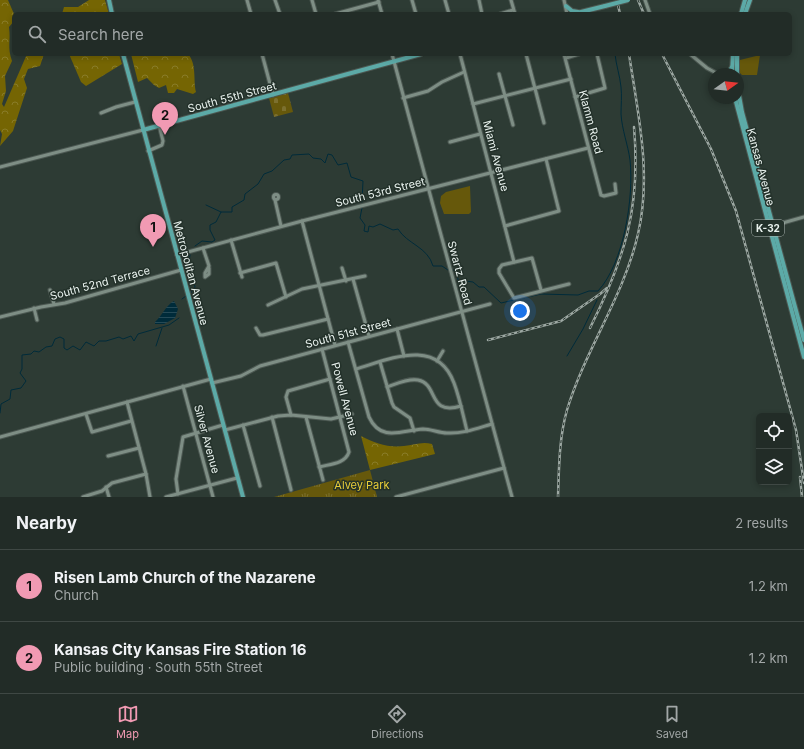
<!DOCTYPE html>
<meta charset="utf-8">
<style>
:root{--surface:#222c27;--page:#2a342f;--text:#f1f3f6;--muted:#a2a7a7;--line:#3f4844;--accent:#f19ab3}
body{margin:0;font-family:Inter,sans-serif;background:var(--page);color:var(--text)}
.controls{position:absolute;right:12px;bottom:12px;display:grid;overflow:hidden;border-radius:6px;box-shadow:0 2px 6px #0003}
.controls button{width:36px;height:36px;display:grid;place-items:center;padding:0;border:0;border-bottom:1px solid var(--line);background:var(--surface);color:var(--text);font:20px sans-serif}
.compass{position:absolute;left:708px;top:68px;width:36px;height:36px;border-radius:50%;background:var(--surface);box-shadow:0 2px 6px #0003;rotate:75deg}
.you{position:absolute;left:520px;top:311px;width:14px;height:14px;margin:-10px;border:3px solid #fff;border-radius:50%;background:#1a73e8;box-shadow:0 0 0 6px #1a73e833}
.badge{display:grid;place-items:center;width:26px;height:26px;border-radius:50%;background:var(--accent);color:#111;font-size:13px;font-weight:700}
.pin{position:absolute;translate:-50% -33px;filter:drop-shadow(0 1px 2px #0008)}
.pin::after{content:'';position:absolute;top:21px;width:14px;height:12px;background:inherit;clip-path:polygon(0 0,100% 0,50% 100%)}
.list{margin:0;padding:0;list-style:none}
h2{display:flex;justify-content:space-between;align-items:center;height:52px;margin:0;padding:0 16px;font-size:17px}
h2 small{font-size:13px;font-weight:400;color:var(--muted)}
.list li{display:grid;grid-template-columns:26px 1fr auto;gap:12px;align-items:center;box-sizing:border-box;height:72px;padding:0 16px;border-top:1px solid var(--line)}
.list b{display:block;font-size:15px;white-space:nowrap}
.list p{margin:0;font-size:13px;white-space:nowrap;color:var(--muted)}
.list em{font-size:13px;font-style:normal;color:var(--muted)}
.icon{flex:none;width:22px;height:22px;fill:none;stroke:currentColor;stroke-width:2;stroke-linecap:round;stroke-linejoin:round}
.map{position:relative;flex:none;width:804px;height:497px;overflow:hidden}
.search{position:absolute;background:var(--surface);box-shadow:0 2px 6px #0003;left:12px;right:12px;top:12px;height:44px;display:flex;align-items:center;gap:10px;box-sizing:border-box;padding:0 14px;border-radius:6px;color:var(--muted);font-size:15px}
.sheet{height:196px;background:var(--surface)}
nav{display:flex;justify-content:space-around;align-items:center;box-sizing:border-box;height:56px;border-top:1px solid var(--line);background:var(--surface);font-size:11px;color:var(--muted)}
nav a{display:grid;justify-items:center;gap:2px}
nav .on{color:var(--accent)}
.map>svg:first-child{display:block}
.grass{fill:#66580b}
.forest{fill:url(#forest-crowns)}
.cemetery{fill:url(#cemetery-stones)}
.park{fill:url(#park-tufts)}
.water{fill:url(#water-rules)}
.lines{fill:none;stroke-linecap:round;stroke-linejoin:round}
.stream{stroke:#002b3a;stroke-width:1}
.minor-casing{stroke:#4c5852;stroke-width:5}
.major-casing{stroke:#4c5852;stroke-width:6}
.minor{stroke:#7e8e85;stroke-width:3}
.major{stroke:#5caaa7;stroke-width:4}
.rail-casing{stroke:#9da8a3;stroke-width:2.5}
.rail{stroke:#23312a;stroke-width:1;stroke-dasharray:3;stroke-linecap:butt}
.major-bridge-casing{stroke:#4c5852;stroke-width:6;stroke-linecap:butt}
.major-bridge{stroke:#5caaa7;stroke-width:4}
.labels{text-anchor:middle;stroke-width:3;stroke-linejoin:round;paint-order:stroke}
.shield{fill:#23312a;stroke:#aeb8b3;stroke-width:1}
.shield-label{font-size:10px;font-weight:bold;fill:#e9f2ee}
.street-label{font-size:11px;fill:#e9f2ee;stroke:#23312a}
.park-label{font-size:11px;fill:#e9cd38;stroke:#23312a}
</style>
<div class="map">
<svg width="804" height="497" viewBox="0 0 804 497">
<defs>
<pattern id="forest-crowns" width="20" height="18" patternUnits="userSpaceOnUse"><rect width="20" height="18" fill="#756503"/><path d="M2 6a3 3 0 1 1 6 0M12 15a3 3 0 1 1 6 0" fill="none" stroke="#897c28"/></pattern>
<pattern id="cemetery-stones" width="16" height="16" patternUnits="userSpaceOnUse"><rect width="16" height="16" fill="#66580b"/><path d="M2 7V4a2 2 0 0 1 4 0v3zM10 15v-3a2 2 0 0 1 4 0v3z" fill="#7c702f"/></pattern>
<pattern id="park-tufts" width="24" height="20" patternUnits="userSpaceOnUse"><rect width="24" height="20" fill="#66580b"/><path d="M3 7l-1-3M5 7V3M7 7l1-3M15 17l-1-3M17 17v-4M19 17l1-3" fill="none" stroke="#7c702f"/></pattern>
<pattern id="water-rules" width="6" height="5" patternUnits="userSpaceOnUse"><rect width="6" height="5" fill="#002b3a"/><path d="M0 2.5h6" fill="none" stroke="#254a57"/></pattern>
</defs>
<rect width="100%" height="100%" fill="#2d3b34"/>
<g class="grass">
<path d="M760,55L757,75H742L740,73V60Z"/>
<path d="M470,186L471,212L469,214H444L440,203L441,196L446,192Z"/>
</g>
<g class="forest">
<path d="M0,0H8L14,14V21L9,27C11,41 7,47 12,61L5,76L6,91L2,104L4,107L27,54H44L40,66L28,69L24,79L27,88L13,131L0,146L2,134L0,130Z"/>
<path d="M89,0H105L109,14H62L64,7H78Z"/>
<path d="M69,54H119L122,64L86,86L81,82Z"/>
<path d="M131,54H188C197,64 193,80 196,92L193,94L177,89L174,93H168L166,85L159,88L154,85L147,78L138,82Z"/>
<path d="M361,436C375,443 388,448 404,446C414,445 422,441 432,444L435,454L370,470Z"/>
</g>
<path class="cemetery" d="M288,93L293,112L274,117L269,98Z"/>
<path class="park" d="M370,470L377,497H274Z"/>
<path class="water" d="M174,301L178,309L175,318L164,324H155V322C162,316 166,305 174,301Z"/>
<g class="lines">
<g class="stream">
<path d="M206,205L221,212"/>
<path d="M362,208L360,218L365,225L364,231L368,232L369,226L373,227L380,224L393,230L398,229C407,244 428,247 433,266H442L448,270"/>
<path d="M195,246L202,241L212,242L215,240L210,230V225L216,222L221,212H232V207L244,200L245,194L258,184L264,174L272,171L284,160L290,159L292,155L309,154L313,158L321,159L325,163L328,154L332,155L338,165L347,163L351,177L363,181L362,202"/>
<path d="M190,255L189,261L195,287L190,294"/>
<path d="M452,269L457,273L458,280L473,282L479,287H484L501,303L541,294L578,295L589,291H598C624,263 634,197 630,160C628,145 622,130 621,114C621,105 622,96 621,87C620,76 616,65 615,54"/>
<path d="M182,299L186,296"/>
<path d="M156,346L162,328"/>
<path d="M567,356L583,329L597,300"/>
<path d="M0,413L1,404L10,399L11,390L21,388L26,381L20,373L22,369V355L31,354L34,351L39,352L46,347L52,346L55,339L60,337L64,339V348L67,350L73,346L80,350L86,342L94,346L99,341H106L119,337L123,339L131,336L134,341L138,334L169,325L179,318"/>
</g>
<g class="minor-casing">
<g id="minor">
<path d="M247,0L251,14"/>
<path d="M275,0L280,14"/>
<path d="M312,0L316,14"/>
<path d="M378,0L382,14"/>
<path d="M412,0L416,14"/>
<path d="M445,0L449,14"/>
<path d="M479,0L482,14"/>
<path d="M511,0L515,14"/>
<path d="M564,0L567,14"/>
<path d="M645,0L650,14"/>
<path d="M335,14L379,2"/>
<path d="M500,14L513,10"/>
<path d="M262,54L273,95"/>
<path d="M392,54L512,497"/>
<path d="M460,54L514,262"/>
<path d="M526,54L544,123"/>
<path d="M564,54L601,195L604,196L616,193L615,184"/>
<path d="M690,54L707,68L718,74"/>
<path d="M566,58L579,54"/>
<path d="M499,74L513,125"/>
<path d="M575,97L605,88L597,54"/>
<path d="M403,98L428,91L442,82L464,72"/>
<path d="M473,104L571,79"/>
<path d="M101,113L116,107L135,102"/>
<path d="M450,142L480,134"/>
<path d="M148,151L162,145L163,141L159,125"/>
<path d="M0,167L143,130"/>
<circle cx="276" cy="197" r="2.5"/>
<path d="M275,200L281,226"/>
<path d="M302,221L335,345"/>
<path d="M505,226L559,211L546,159"/>
<path d="M772,226L804,217"/>
<path d="M231,240L242,277"/>
<path d="M203,248L209,266L205,273V277L209,274V268"/>
<path d="M177,255L302,221L588,148"/>
<path d="M342,268L346,281"/>
<path d="M240,273L276,263L286,297"/>
<path d="M353,279L369,336"/>
<path d="M50,290L54,304"/>
<path d="M541,290L532,258L502,265L499,269V273L514,298L569,284"/>
<path d="M268,305L302,289L365,276"/>
<path d="M34,308L37,320"/>
<path d="M0,317L41,307L65,303L181,270"/>
<path d="M256,328L260,335H263L328,319"/>
<path d="M397,329L404,356"/>
<path d="M348,342L369,417C381,443 403,430 423,429C431,429 439,433 447,433C463,434 478,428 492,424"/>
<path d="M437,361L443,351"/>
<path d="M380,362L392,403L394,407L410,418L414,431"/>
<path d="M356,369C390,359 437,337 454,383C460,399 463,415 467,431"/>
<path d="M212,383L241,376L260,366L490,304"/>
<path d="M183,386L213,497"/>
<path d="M387,387C396,384 408,378 418,380C439,384 427,416 461,406"/>
<path d="M127,402L146,474L150,497"/>
<path d="M86,414L92,432L131,421"/>
<path d="M291,415L286,397L288,391L330,379"/>
<path d="M272,417L291,490"/>
<path d="M306,417L323,480"/>
<path d="M243,425L260,486"/>
<path d="M225,430L278,416L291,415L331,419L352,414"/>
<path d="M0,437L211,379"/>
<path d="M108,456L139,448"/>
<path d="M319,467C330,464 345,464 349,452L322,349"/>
<path d="M106,487L109,497"/>
<path d="M178,494L176,479L183,437L223,425"/>
<path d="M83,497L102,491L112,483L146,474"/>
<path d="M166,497L237,478"/>
<path d="M396,497L504,468"/>
</g>
</g>
<g class="major-casing">
<g id="major">
<path d="M109,0L112,14"/>
<path d="M566,6L572,11L578,12"/>
<path d="M573,14L605,6"/>
<path d="M741,14L745,0"/>
<path d="M745,14L750,0"/>
<path d="M123,54L243,497"/>
<path d="M726,74L729,72L732,67"/>
<path d="M732,74L733,54"/>
<path d="M737,74V54"/>
<path d="M738,90L742,112L804,340"/>
<path d="M735,98L804,357"/>
<path d="M143,130L421,54"/>
</g>
</g>
<use href="#minor" class="minor"/>
<use href="#major" class="major"/>
<g class="rail-casing">
<g id="rail">
<path d="M617,0L620,14"/>
<path d="M638,0L644,14"/>
<path d="M662,54L711,149L736,211L796,430L804,483"/>
<path d="M590,328C625,258 641,207 634,127"/>
<path d="M488,340L561,321L600,294L607,288"/>
<path d="M800,477L802,497"/>
<path d="M558,497C559,468 559,438 567,410C585,350 624,296 638,234C652,174 638,114 629,54"/>
</g>
</g>
<use href="#rail" class="rail"/>
<g class="major-bridge-casing">
<path id="major-bridge" d="M605,6L628,0"/>
</g>
<use href="#major-bridge" class="major-bridge"/>
</g>
<g class="labels">
<rect class="shield" x="752" y="220" width="32" height="16" rx="3"/>
<g class="shield-label">
<text x="768" y="232">K-32</text>
</g>
<g class="street-label">
<text transform="translate(232 97) rotate(-15)" y="4">South 55th Street</text>
<text transform="translate(591 122) rotate(75)" y="4">Klamm Road</text>
<text transform="translate(496 156) rotate(75)" y="4">Miami Avenue</text>
<text transform="translate(761 167) rotate(75)" y="4">Kansas Avenue</text>
<text transform="translate(380 192) rotate(-14)" y="4">South 53rd Street</text>
<text transform="translate(191 273) rotate(75)" y="4">Metropolitan Avenue</text>
<text transform="translate(460 273) rotate(75)" y="4">Swartz Road</text>
<text transform="translate(100 283) rotate(-15)" y="4">South 52nd Terrace</text>
<text transform="translate(348 333) rotate(-15)" y="4">South 51st Street</text>
<text transform="translate(345 399) rotate(75)" y="4">Powell Avenue</text>
<text transform="translate(207 439) rotate(75)" y="4">Silver Avenue</text>
</g>
<g class="park-label">
<text x="362" y="489">Alvey Park</text>
</g>
</g>
</svg>
<div class="controls">
<button><svg class="icon" aria-label="locate" viewBox="0 0 24 24"><circle cx="12" cy="12" r="6"/><path d="M12 2v4M12 18v4M2 12h4M18 12h4"/></svg></button>
<button><svg class="icon" aria-label="layers" viewBox="0 0 24 24"><path d="M12 4l9 5-9 5-9-5zM3 14l9 5 9-5"/></svg></button>
</div>
<svg class="compass" viewBox="-18 -18 36 36"><path d="M0-13l5 13h-10z" fill="#e53935"/><path d="M0 13l5-13h-10z" fill="#a2a7a7"/></svg>
<div class="you"></div>
<div class="pin badge" style="left:153px;top:247px">1</div>
<div class="pin badge" style="left:165px;top:135px">2</div>
<div class="search"><svg class="icon" aria-label="search" viewBox="0 0 24 24"><circle cx="10" cy="10" r="6"/><path d="M15 15l6 6"/></svg>Search here</div>
</div>
<section class="sheet">
<h2>Nearby<small>2 results</small></h2>
<ul class="list">
<li><span class="badge">1</span><div><b>Risen Lamb Church of the Nazarene</b><p>Church</p></div><em>1.2 km</em></li>
<li><span class="badge">2</span><div><b>Kansas City Kansas Fire Station 16</b><p>Public building · South 55th Street</p></div><em>1.2 km</em></li>
</ul>
</section>
<nav>
<a class="on"><svg class="icon" aria-label="map" viewBox="0 0 24 24"><path d="M3 6l6-2 6 2 6-2v14l-6 2-6-2-6 2zM9 4v14M15 6v14"/></svg>Map</a>
<a><svg class="icon" aria-label="directions" viewBox="0 0 24 24"><path d="M12 3l9 9-9 9-9-9zM9 14v-3h6M13 9l2 2-2 2"/></svg>Directions</a>
<a><svg class="icon" aria-label="saved" viewBox="0 0 24 24"><path d="M7 4h10v16l-5-4-5 4z"/></svg>Saved</a>
</nav>
